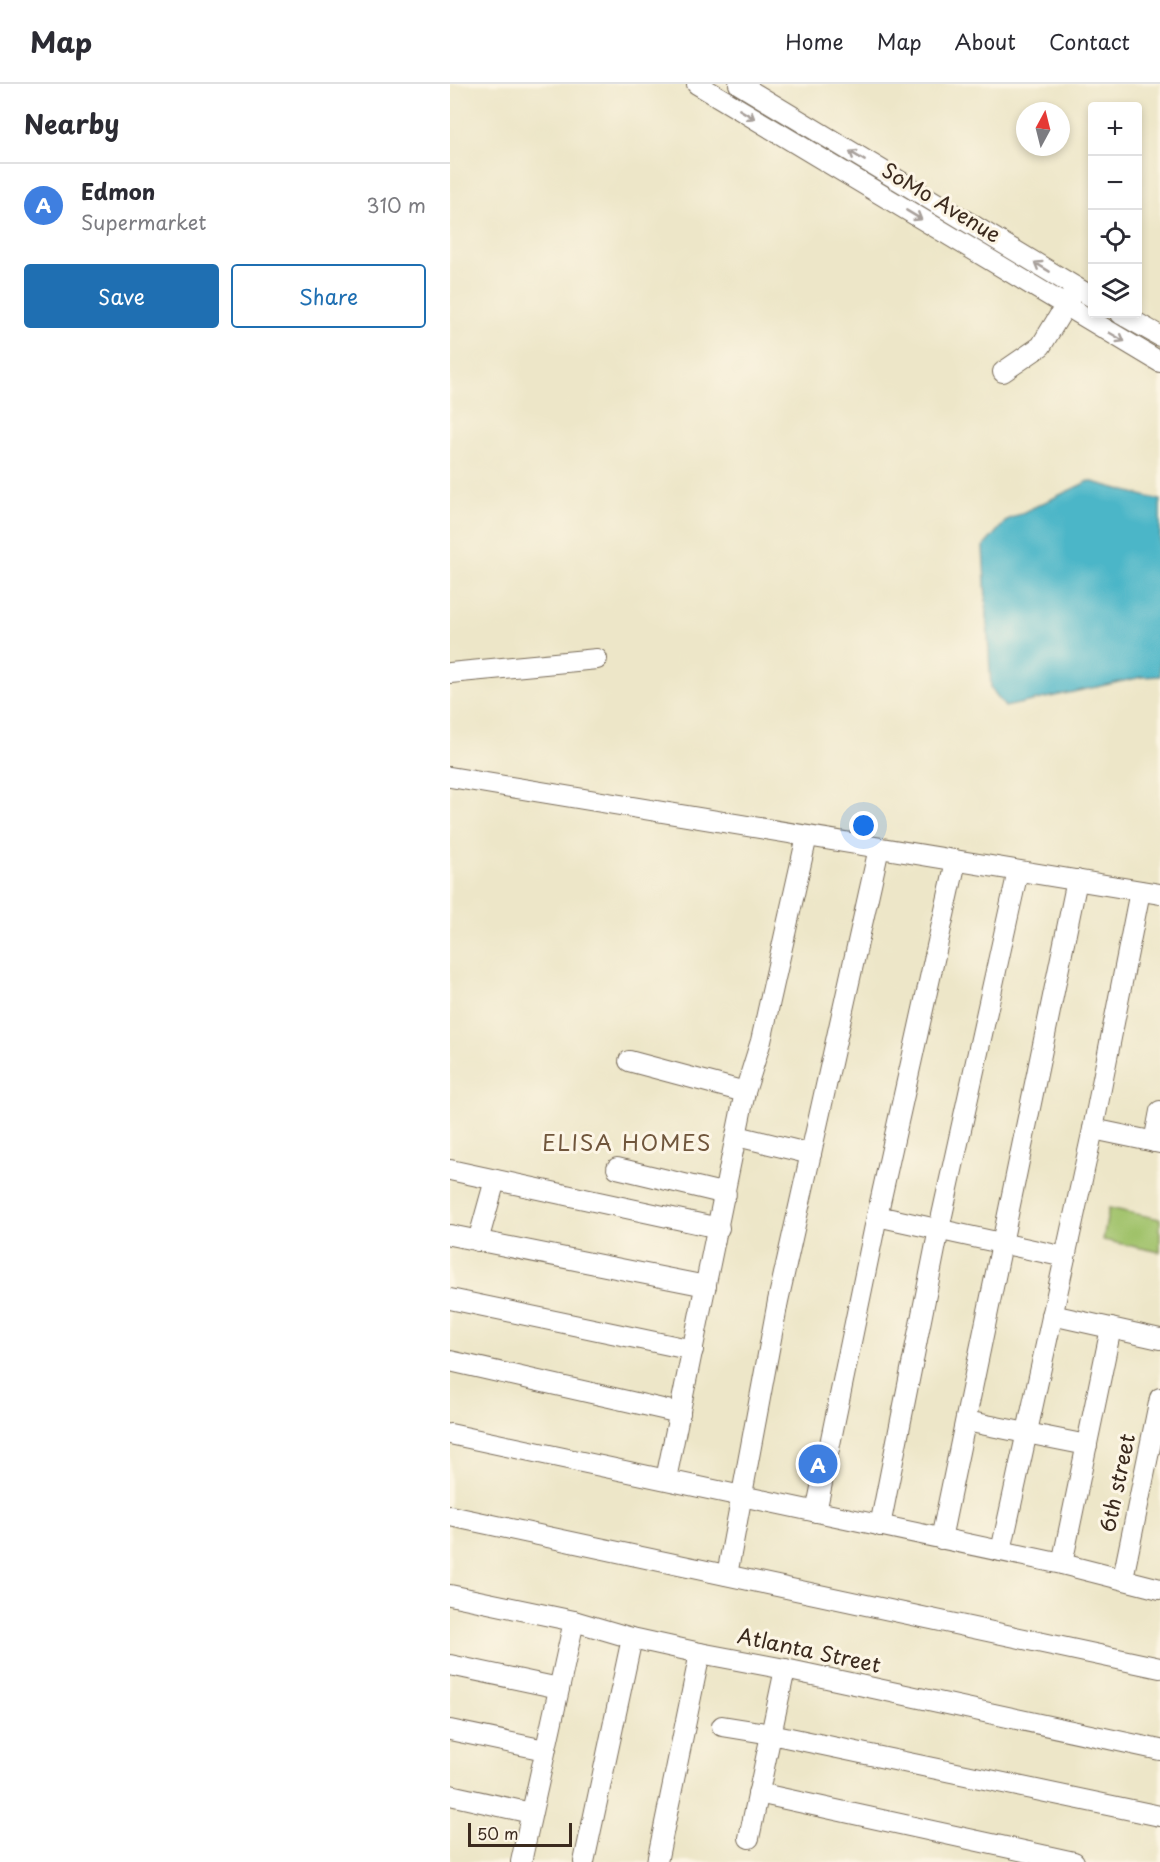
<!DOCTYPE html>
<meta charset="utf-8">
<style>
:root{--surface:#fff;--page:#f7f7f7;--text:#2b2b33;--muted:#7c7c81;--line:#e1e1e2;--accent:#1f6fb2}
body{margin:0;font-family:"Playpen Sans",sans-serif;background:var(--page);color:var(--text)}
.controls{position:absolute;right:18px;top:18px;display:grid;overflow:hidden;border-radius:6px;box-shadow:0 3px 9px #0003}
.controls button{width:54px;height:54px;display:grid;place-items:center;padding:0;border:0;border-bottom:2px solid var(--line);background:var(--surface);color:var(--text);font:30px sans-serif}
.compass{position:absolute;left:566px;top:18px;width:54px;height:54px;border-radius:50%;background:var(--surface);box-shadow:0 3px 9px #0003;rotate:7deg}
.scale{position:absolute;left:18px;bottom:15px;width:104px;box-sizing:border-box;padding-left:6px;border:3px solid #3b2a1e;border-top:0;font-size:16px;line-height:21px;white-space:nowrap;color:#3b2a1e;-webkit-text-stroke:4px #fcf5e5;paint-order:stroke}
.you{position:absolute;left:414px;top:742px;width:21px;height:21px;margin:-15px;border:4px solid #fff;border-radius:50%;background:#1a73e8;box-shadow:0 0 0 9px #1a73e833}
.badge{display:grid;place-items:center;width:39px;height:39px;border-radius:50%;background:var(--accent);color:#fff;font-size:20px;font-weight:700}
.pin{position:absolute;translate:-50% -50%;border:3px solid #fff;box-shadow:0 2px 6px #0006}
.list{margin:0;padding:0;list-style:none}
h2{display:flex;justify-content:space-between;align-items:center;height:78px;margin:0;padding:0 24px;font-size:26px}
h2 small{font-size:20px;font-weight:400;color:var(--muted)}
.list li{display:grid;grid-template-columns:39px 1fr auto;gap:18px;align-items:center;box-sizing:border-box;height:84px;padding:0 24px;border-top:2px solid var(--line)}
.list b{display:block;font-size:22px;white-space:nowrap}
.list p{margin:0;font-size:20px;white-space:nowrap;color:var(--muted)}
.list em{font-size:20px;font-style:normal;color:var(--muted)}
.actions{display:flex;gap:12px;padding:18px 24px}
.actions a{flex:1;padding:14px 0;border:2px solid var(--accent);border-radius:6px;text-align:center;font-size:21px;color:var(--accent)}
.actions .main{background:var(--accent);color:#fff}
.icon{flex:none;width:33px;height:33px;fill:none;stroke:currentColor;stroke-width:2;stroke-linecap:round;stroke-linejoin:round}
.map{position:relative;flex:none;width:710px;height:1778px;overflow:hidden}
header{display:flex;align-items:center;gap:36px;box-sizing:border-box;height:84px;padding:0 30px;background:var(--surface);border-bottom:2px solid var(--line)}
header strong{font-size:28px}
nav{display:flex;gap:33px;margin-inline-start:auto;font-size:21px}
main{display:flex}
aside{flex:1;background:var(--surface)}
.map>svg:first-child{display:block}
.green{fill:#a0c26b;stroke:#6e7644;stroke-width:1.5}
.water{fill:#4bb6c8;stroke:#437073;stroke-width:1.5}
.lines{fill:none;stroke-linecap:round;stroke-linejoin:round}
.minor-casing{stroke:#796c5a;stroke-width:22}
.minor{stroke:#fff;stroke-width:20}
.oneway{stroke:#a79f9a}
.labels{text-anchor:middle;stroke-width:6;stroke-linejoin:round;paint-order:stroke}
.street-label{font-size:21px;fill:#3b2a1e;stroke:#fcf5e5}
.neighbourhood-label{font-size:22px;letter-spacing:1.5px;fill:#70563c;stroke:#fcf5e5}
</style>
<header>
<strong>Map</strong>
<nav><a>Home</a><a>Map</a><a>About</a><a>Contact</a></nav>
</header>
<main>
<aside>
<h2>Nearby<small></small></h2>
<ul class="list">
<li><span class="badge" style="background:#3f7fe0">A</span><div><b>Edmon</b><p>Supermarket</p></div><em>310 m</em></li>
</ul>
<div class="actions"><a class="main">Save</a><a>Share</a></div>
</aside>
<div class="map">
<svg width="710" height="1778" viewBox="0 0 710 1778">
<rect width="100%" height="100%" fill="#fcf5e5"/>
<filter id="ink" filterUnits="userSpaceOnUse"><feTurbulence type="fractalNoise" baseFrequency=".0167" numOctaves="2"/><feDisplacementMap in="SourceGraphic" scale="12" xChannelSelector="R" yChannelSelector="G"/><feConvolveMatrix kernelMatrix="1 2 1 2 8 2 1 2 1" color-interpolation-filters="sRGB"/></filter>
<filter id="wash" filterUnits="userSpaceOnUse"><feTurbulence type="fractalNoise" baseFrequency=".008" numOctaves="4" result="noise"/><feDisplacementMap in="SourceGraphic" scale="24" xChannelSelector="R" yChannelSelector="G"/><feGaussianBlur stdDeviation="1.35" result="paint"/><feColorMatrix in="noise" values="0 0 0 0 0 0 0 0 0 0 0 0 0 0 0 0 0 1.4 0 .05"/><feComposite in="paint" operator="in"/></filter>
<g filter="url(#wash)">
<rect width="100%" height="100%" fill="#ede6c8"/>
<path class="green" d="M659,1124L710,1135V1168L653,1156Z"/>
<path class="water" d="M639,397L710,416V592L692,593L555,623L541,604L533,463L557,436Z"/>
</g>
<g filter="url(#ink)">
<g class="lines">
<g class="minor-casing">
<g id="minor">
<path d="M247,0L710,278"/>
<path d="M289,0L642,213"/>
<path d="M671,230L710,252"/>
<path d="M553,288L591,262L622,211"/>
<path d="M0,589L147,575"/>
<path d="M0,693L710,810"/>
<path d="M179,977L295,1008"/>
<path d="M643,1045L710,1059"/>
<path d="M287,1052L361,1070"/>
<path d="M704,1058L710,1027"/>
<path d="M167,1084L276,1110"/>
<path d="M0,1086L269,1144"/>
<path d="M427,1132L615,1173"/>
<path d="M0,1151L256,1202"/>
<path d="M28,1157L45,1096"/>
<path d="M0,1215L243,1266"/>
<path d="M602,1231L710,1255"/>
<path d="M0,1277L230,1329"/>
<path d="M516,1337L637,1361"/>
<path d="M0,1350L612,1480L710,1505"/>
<path d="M216,1395L295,1008L311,957L357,752"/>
<path d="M366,1428L427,1132L506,777"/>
<path d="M0,1432L710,1584"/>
<path d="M430,1442L489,1145L568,787"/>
<path d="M491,1455L627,796"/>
<path d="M551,1467L643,1045L690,807"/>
<path d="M612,1480L661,1244"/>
<path d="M277,1491L328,1217L429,764"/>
<path d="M673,1494L710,1314"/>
<path d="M0,1511L124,1537L182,1554L250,1569L335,1585L710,1666"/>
<path d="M0,1581L109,1604"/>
<path d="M272,1642L321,1650L710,1732"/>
<path d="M0,1646L95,1666"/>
<path d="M308,1709L624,1778"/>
<path d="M0,1711L81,1729"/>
<path d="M299,1754L335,1585"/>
<path d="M71,1778L124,1537"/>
<path d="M134,1778L182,1554"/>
<path d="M207,1778L250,1569"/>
</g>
</g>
<use href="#minor" class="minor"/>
</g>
<defs><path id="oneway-shaft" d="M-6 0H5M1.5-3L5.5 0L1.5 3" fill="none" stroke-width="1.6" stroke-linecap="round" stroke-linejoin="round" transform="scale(1.5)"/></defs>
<g class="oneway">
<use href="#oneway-shaft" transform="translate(297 30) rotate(31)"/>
<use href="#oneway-shaft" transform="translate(407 72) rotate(-149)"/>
<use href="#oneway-shaft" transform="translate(464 131) rotate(31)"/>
<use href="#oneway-shaft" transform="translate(592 183) rotate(-149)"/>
<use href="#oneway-shaft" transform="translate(667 253) rotate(30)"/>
</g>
</g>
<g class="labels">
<g class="street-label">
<text transform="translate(491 119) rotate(31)" y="7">SoMo Avenue</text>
<text transform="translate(668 1399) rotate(-78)" y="7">6th street</text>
<text transform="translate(359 1567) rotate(12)" y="7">Atlanta Street</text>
</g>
<g class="neighbourhood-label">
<text x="177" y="1067">ELISA HOMES</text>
</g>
</g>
</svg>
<div class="controls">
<button>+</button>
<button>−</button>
<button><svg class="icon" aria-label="locate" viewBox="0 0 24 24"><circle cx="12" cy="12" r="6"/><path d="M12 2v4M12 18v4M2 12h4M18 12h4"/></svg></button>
<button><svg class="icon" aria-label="layers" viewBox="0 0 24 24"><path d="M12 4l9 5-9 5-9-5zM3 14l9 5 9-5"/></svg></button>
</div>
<svg class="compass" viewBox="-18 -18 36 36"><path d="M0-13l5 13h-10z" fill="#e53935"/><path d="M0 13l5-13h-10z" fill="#7c7c81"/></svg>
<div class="scale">50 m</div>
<div class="you"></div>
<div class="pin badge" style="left:368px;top:1380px;background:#3f7fe0">A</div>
</div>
</main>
